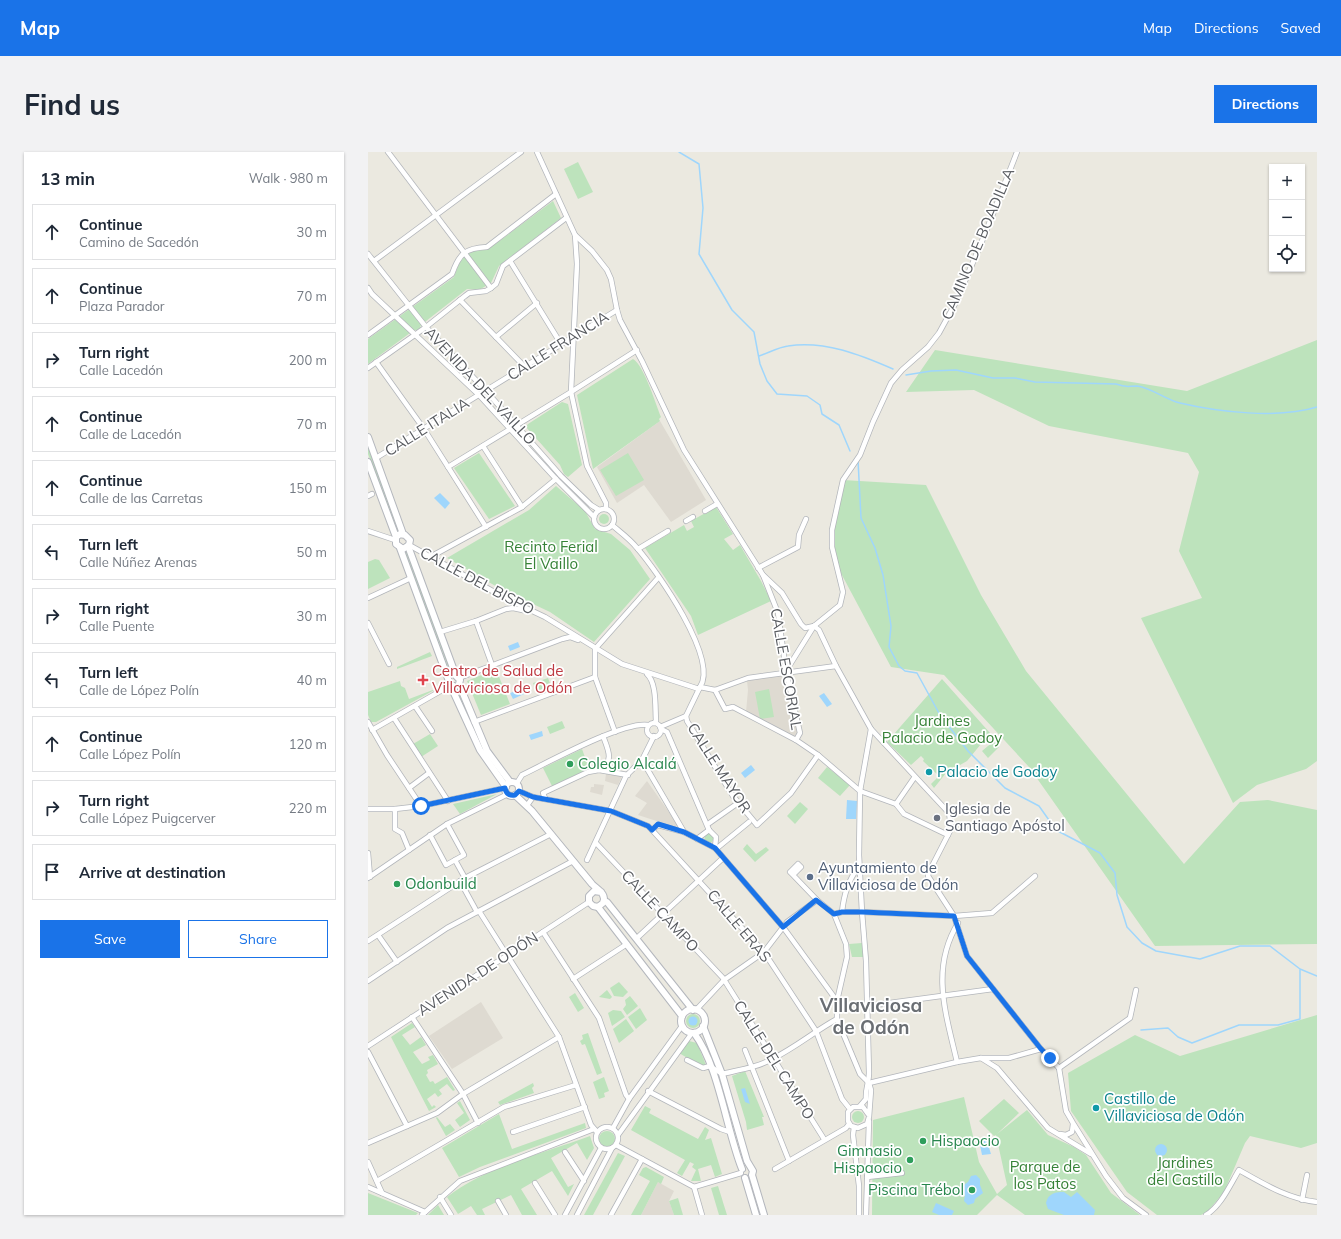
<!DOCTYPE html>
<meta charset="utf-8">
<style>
:root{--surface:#fff;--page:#f2f2f3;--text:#1f2937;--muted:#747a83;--line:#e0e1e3;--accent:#1a73e8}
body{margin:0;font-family:Mulish,sans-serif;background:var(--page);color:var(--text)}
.controls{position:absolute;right:12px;top:12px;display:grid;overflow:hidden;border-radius:0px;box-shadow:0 1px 3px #0004}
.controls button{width:36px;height:36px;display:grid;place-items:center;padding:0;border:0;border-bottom:1px solid var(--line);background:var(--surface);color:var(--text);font:20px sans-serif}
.stop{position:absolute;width:12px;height:12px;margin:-9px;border:3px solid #1a73e8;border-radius:50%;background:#fff}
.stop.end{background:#1a73e8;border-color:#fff;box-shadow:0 1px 4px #0008}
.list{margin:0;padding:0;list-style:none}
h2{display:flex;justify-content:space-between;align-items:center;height:52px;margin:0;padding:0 16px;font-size:17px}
h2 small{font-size:13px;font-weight:400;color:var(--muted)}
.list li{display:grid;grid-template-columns:26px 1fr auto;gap:12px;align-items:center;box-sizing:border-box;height:56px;margin:0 8px 8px;padding:0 8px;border:1px solid var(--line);border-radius:0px}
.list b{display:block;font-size:15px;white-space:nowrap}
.list p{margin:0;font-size:13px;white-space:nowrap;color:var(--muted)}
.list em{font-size:13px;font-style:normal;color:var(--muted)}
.actions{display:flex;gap:8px;padding:12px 16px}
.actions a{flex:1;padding:9px 0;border:1px solid var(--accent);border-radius:0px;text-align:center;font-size:14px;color:var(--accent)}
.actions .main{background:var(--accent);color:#fff}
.icon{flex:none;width:22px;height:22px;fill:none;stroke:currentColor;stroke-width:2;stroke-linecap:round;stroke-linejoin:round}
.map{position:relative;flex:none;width:949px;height:1063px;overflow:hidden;border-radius:0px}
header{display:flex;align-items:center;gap:24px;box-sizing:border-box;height:56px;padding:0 20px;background:var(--accent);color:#fff}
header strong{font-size:19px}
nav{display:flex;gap:22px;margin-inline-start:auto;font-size:14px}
.intro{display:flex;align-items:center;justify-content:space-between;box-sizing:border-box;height:96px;padding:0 24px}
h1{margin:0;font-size:28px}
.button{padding:10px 18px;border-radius:0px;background:var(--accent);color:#fff;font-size:14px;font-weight:700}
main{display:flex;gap:24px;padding:0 24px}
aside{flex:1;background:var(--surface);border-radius:0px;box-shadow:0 1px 3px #0004}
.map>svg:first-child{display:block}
.education{fill:#dedad1}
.green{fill:#bde3bc}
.water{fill:#9fd6fc}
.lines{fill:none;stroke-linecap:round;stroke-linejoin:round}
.stream{stroke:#9fd6fc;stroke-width:1.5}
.street-casing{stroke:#b3b6bb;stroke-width:6}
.secondary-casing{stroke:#b4b7bd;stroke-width:8}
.street{stroke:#fff;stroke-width:4.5}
.secondary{stroke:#fff;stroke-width:6}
.route{stroke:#1a73e8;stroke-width:5}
.health-dot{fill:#e0444e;stroke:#fff;stroke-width:1.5}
.leisure-dot{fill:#2e9e5b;stroke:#fff;stroke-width:1.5}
.culture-dot{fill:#0f9aa8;stroke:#fff;stroke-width:1.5}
.worship-dot{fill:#6b7280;stroke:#fff;stroke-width:1.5}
.service-dot{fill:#5c6f8a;stroke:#fff;stroke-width:1.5}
.labels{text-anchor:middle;stroke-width:3.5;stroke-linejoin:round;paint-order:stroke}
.street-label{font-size:15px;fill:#595c61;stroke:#fff}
.park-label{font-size:15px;fill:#368237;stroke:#fff}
.health-label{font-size:15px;fill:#be3a42;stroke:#fff;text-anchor:start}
.leisure-label{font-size:15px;fill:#27864d;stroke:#fff;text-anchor:start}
.culture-label{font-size:15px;fill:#0d838f;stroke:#fff;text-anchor:start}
.worship-label{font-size:15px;fill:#5b616d;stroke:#fff;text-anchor:start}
.service-label{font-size:15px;fill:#4e5e75;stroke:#fff;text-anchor:start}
.district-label{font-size:19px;font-weight:bold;fill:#6a6e73;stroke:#fff}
</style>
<header>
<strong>Map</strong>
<nav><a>Map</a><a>Directions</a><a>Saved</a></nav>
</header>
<div class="intro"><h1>Find us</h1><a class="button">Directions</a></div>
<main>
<aside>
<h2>13 min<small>Walk · 980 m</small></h2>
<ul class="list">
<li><svg class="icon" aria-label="ahead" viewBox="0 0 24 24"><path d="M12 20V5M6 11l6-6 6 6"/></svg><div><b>Continue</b><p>Camino de Sacedón</p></div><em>30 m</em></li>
<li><svg class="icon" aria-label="ahead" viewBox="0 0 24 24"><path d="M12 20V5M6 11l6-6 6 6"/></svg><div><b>Continue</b><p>Plaza Parador</p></div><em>70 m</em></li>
<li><svg class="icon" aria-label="right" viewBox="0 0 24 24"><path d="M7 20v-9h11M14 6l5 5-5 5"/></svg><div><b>Turn right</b><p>Calle Lacedón</p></div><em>200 m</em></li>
<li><svg class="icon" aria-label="ahead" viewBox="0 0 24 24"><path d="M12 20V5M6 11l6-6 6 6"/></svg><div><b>Continue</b><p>Calle de Lacedón</p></div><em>70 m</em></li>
<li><svg class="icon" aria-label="ahead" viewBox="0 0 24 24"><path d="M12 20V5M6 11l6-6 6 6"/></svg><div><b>Continue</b><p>Calle de las Carretas</p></div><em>150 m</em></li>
<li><svg class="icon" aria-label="left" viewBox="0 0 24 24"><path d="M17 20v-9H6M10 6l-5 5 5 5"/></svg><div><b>Turn left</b><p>Calle Núñez Arenas</p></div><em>50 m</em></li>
<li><svg class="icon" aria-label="right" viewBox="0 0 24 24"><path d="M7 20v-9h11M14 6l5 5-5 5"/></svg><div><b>Turn right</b><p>Calle Puente</p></div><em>30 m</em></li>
<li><svg class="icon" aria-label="left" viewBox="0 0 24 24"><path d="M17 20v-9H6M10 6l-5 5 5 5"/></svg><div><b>Turn left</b><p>Calle de López Polín</p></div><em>40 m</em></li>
<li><svg class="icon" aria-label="ahead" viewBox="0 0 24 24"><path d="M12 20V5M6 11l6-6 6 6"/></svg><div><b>Continue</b><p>Calle López Polín</p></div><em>120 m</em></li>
<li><svg class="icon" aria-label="right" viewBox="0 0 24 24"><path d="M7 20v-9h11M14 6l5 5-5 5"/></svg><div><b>Turn right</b><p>Calle López Puigcerver</p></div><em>220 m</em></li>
<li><svg class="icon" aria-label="arrive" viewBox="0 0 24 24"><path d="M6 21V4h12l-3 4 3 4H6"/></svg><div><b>Arrive at destination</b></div></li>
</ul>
<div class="actions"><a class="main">Save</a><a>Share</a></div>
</aside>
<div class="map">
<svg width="949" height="1063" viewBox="0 0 949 1063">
<rect width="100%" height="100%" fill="#ebe9e0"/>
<g class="education">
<path d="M292,269L338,348L303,370L276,333L249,351L229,315Z"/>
<path d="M416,522L425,569L430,580L426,585L378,560L380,538L379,529Z"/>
<path d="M238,622L254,624L250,633L237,629Z"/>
<path d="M279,629L310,673L307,675L270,663L279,651L267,644Z"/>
<path d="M226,632L236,633L234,643L222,640L223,635H226Z"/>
<path d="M113,850L135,886L84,917L61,884Z"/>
<path d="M290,1030L306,1039L301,1049L306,1063H273Z"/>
</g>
<g class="green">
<path d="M210,10L225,40L210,47L196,17Z"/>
<path d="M185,49L193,66L131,114L123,131L111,138L99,137L53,173L51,178H46L0,212V187L86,125C93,106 96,97 119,98Z"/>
<path d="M949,188V609L938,617L889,633L865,651L773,466L834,446L811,399L831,320L820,301L681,274L606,238L538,240L567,198L819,239Z"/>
<path d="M265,207C276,213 288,253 293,265L291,267L292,269L225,317L209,243Z"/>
<path d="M194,250L200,252L214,313L200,325L196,322L192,313L158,275L160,272Z"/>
<path d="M0,292L32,379L29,380L0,302Z"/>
<path d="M111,301L147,354L121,367L86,316Z"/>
<path d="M260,301L276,328L248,344L232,318Z"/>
<path d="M475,328L558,333L613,443L658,519L816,712L872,650L900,648L949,658V792L787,794L661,615L576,523L523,515L467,410L464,378Z"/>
<path d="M188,334L217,359L227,377L243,382L262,398L282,427L226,490L182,460L131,436L79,406L161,358Z"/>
<path d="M348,355L365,382L356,387L365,398L372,393L393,429L403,449L330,483L323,464L277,396L316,373L319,379L326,375L323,369Z"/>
<circle cx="236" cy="367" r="5"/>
<path d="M40,399L85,522L83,523L37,400Z"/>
<path d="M7,407L11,408L22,426L0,437V410Z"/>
<path d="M62,500L64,504L29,517V515Z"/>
<path d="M128,517L142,552L113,563L99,529Z"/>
<path d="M180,526L183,534L168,539L165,531Z"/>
<path d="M574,527L622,581L599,609L578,621L566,636L563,632L571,624L555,609L556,607L553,604L543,613L519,590Z"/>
<path d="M32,529L33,534L37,536L41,547L70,536L8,570H3L0,563V540Z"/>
<path d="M90,536L136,627L113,598L88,537Z"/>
<path d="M401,537L406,565L392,567L387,540Z"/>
<path d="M194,569L197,576L182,582L179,575Z"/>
<path d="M62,582L70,594L53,605L45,592Z"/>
<path d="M626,589L631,595L620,606L614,599Z"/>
<path d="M214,597L218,608H220L223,616L184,634L175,616Z"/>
<path d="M459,615L482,633L472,644L450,626Z"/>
<path d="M129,642L92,662L85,652Z"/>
<path d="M432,650L440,657L427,672L419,664Z"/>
<circle cx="341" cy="686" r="4.5"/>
<path d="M379,692L388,702L398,695L401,698L387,710L375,697Z"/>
<path d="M494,791L496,805H484L481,792Z"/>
<path d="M251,830L260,840L255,845L246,844L242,836Z"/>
<path d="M239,838L244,845L242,847L231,845Z"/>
<path d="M207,841L216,856L210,860L201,845Z"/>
<path d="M262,844L270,854L259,863L255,857L258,853L257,848Z"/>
<path d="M272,856L279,868L268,877L260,865Z"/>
<path d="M245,858L253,859L257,865L244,874L240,861Z"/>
<circle cx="325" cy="869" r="7"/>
<path d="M949,863V991L933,996L882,984L877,991L856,1040L840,1059L833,1063H789L759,1040L703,959L700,921L767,883L812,904Z"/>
<path d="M258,867L266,879L251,891L245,877Z"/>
<path d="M44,871L47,875L34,883L42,893L53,885L58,893L45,900L54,912L62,908L60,905L65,903L70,912L59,918L60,921L58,923L62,930L65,929L67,932L79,925L87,938L85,939L79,932L71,938L74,942L70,945L67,941L59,947L64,955L66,953L68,955L61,959L23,885Z"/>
<path d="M220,881L234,921L229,923L217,892L214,893L212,889L215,887L214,883Z"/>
<path d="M321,889L329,891L338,913L333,914L311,901Z"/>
<path d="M377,919L396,965H394L396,973L379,978L378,970L364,924Z"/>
<path d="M236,925L241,939L236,941L237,945L231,947L225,930Z"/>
<path d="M165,931L166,934L164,936L166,941L132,953L130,950Z"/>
<path d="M596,945L611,1010L629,1042L639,1033L628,983L626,984L611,969L636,947L651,961L629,982L659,958L680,983L706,995L718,1003L743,1041L772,1063H657L629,1043L609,1063H504L505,968Z"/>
<path d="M92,949L102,968L92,975L87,968L96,961L89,951Z"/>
<path d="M277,954L283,957L281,961L330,987L337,975L341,978L337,988L343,986L354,1022L347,1025L343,1013L330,1017L333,1029H323L328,1018L324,1015L326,1012L322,1010L314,1024L309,1021L317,1008L263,978Z"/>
<circle cx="490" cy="965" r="6"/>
<path d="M131,962L144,997L217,971L218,976L112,1015L91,1025L74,996Z"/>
<path d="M69,965L77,975L82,972L87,978L78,984L68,966Z"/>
<circle cx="239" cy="987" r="8"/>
<path d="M222,984L226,996L219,1008L209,991L183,1006L200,1035L206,1032L200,1044L184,1019L153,1037L169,1063H154L143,1043L114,1057L117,1063H109L103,1054L90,1062L79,1045C117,1015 176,1001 222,984Z"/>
<path d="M250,1001L257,1004L225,1063H216Z"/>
<path d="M278,1015L296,1025L293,1032L290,1030L273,1063H263L282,1029L271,1023L275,1016Z"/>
<path d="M350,1034L359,1063H351L343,1036Z"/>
<path d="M0,1041L50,1061L48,1063H0Z"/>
<path d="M310,1046L315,1063H306L301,1049Z"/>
<path d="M70,1053L76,1063H60Z"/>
</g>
<g class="water">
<path d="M72,341L82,351L77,357L66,346Z"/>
<path d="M150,490L152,495L142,499L140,494Z"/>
<path d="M154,537L156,542L145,547L142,541Z"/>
<path d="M456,541L464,552L459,555L451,544Z"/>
<path d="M174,579L175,584L163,588L161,583Z"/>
<path d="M383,613L387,618L377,626L373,621Z"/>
<path d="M479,648L489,649L488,667H478Z"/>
<circle cx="325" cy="869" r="4.5"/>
<path d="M377,936L382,952L377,950L373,937Z"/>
<path d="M618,986L623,1002L614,1003L611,988Z"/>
<circle cx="793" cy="998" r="6"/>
<path d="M608,1023L612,1027V1033L615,1041L607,1047L606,1051L600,1053L596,1049L597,1043L593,1035L600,1030L603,1024Z"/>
<path d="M696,1040L703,1045L709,1040L727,1058L726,1063H696L680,1057L678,1051C680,1041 688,1040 696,1040Z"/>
<path d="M568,1051L586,1059L584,1063H571L564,1060Z"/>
</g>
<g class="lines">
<g class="stream">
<path d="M311,0L331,12L335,56L331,102L364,158L386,180L392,212L399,229L409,242L439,244L452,253L454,262L471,273L482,299"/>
<path d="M391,204C400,201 411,195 420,194C456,188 493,203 525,217"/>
<path d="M538,223L563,219L588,218L625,226H647L667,230L748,232C759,236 759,234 769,234C782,235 798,248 812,251C850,260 911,267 949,255"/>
<path d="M490,308L493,366L507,396L515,423L523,474L521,495L531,514L537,519L549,521L572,563L600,599L637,636L671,654L688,678L732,701L747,721L749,743L759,775L774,791L788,799L832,807L872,794H902L932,817L949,824"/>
<path d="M773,878L800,876L810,885L824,891L871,873H910L932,867V818"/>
</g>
<g class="street-casing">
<g id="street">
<path d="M20,0L123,136"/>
<path d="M169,0L207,83L224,99L239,118L243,127L249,158L252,168L274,209L316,298L395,423L414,441L433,472L437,476L446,474"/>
<path d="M207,83L209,112L203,240L219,314L238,351V357"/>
<path d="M0,102L58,175L118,239L193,324L223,353L231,358"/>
<path d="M6,109L153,0"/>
<path d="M142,109L193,192"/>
<path d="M0,136L4,142L111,243L188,327L226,365"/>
<path d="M92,148L157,215"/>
<path d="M0,183L84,122C91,102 97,96 119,95L188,42"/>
<path d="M128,185L169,151"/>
<path d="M8,210L56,277L118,375"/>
<path d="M0,216L58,175L97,144L101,141L118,139L123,136L128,132L135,114L198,66"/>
<path d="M115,294L154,355"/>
<path d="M8,306L249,158"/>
<path d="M80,315L203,240L269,198"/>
<path d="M0,344L4,342"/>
<circle cx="236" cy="367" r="10"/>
<path d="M337,359L349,352"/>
<path d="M318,369L325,365"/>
<path d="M244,373C252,380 262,387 269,396C289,419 351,507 332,535"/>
<path d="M0,379L27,388"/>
<path d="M41,393L139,447L177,465L254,512L331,537L332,535L347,538"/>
<path d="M270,397L300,379"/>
<path d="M64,404L154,355L188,327"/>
<path d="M390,416L430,395L431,383L438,367"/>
<path d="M395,423L410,461L418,519L432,581L428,588"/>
<path d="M0,446L43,426"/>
<path d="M108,469L124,513"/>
<path d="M0,471L21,512"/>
<path d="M446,474L451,478L468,514L503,577L581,661L583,674L582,679L561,720L560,724L586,764L599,804L673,897L691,916"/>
<path d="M72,480L108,469L138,457L145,456L159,459"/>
<path d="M418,519L446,474L472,453L475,440L464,395V378L475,328L492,303L505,270L523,231L534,218L560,195L571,181L588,150L617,82L649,0"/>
<path d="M279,522C289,531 287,556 288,569L286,571"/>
<path d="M91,526L194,487L202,485L210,488"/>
<path d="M331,537L318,564L319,569L365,644L389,673L423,641L450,603"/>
<path d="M347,538L357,557L365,555L428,588L450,603L492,639L528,652L536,662L580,683"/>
<path d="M347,538L380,526L468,514"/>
<path d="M47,554L64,579"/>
<path d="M26,566L80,649"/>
<path d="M0,570L19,603L53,654"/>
<path d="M106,570L227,525"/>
<circle cx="286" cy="578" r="7"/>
<path d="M292,575L318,564"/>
<path d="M293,577L299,580L341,678"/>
<path d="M4,578L83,533"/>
<path d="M247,580L227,525V497L290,426"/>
<path d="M274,608L316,680"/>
<path d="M231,618C247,611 240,597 235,584"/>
<path d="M149,631L154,623C179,611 255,569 280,573"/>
<path d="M41,636L61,621"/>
<path d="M151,639L165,645L243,659L280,674L284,678L396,800L448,879L474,947L482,957"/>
<path d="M177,646L175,641L220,620L231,618L260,623"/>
<path d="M160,652L165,645"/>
<path d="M528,652L546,626"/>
<path d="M0,657H27L53,654L137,636"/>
<path d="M27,657V677L34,681L41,698"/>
<path d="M340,672L370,651"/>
<path d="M284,678L290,673L316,680L347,696"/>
<path d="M341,678L348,685L347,696"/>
<path d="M62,683L78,713L96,703L79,672"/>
<path d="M329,687L341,678"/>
<path d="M228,691L355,826L456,987"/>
<path d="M347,696L415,775L469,849"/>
<path d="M348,697L381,670"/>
<path d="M0,701L2,725"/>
<path d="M87,708L97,726"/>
<path d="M219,708L258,624L274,608L286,584"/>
<path d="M425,723L433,715L430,712L422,720L425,723L449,748L466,762L478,792L479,805L469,849V867L492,922L501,931L503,938L501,965L499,972L490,976L483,974L480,969V960L485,955H495L500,962"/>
<path d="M0,726L79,672L140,642"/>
<path d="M92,729L109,760"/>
<path d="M111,759L191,885L223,973L229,980"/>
<path d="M474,760C476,742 480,729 491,714"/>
<path d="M466,762L474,760H494L586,764L624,761L667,724"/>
<path d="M175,780L231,866L258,943L261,947"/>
<path d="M10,783L29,810"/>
<path d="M269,786L355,706"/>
<path d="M0,789L97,726L183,682"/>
<path d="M205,827L259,792"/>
<path d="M0,829L79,776L205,709"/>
<path d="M499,854L625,837"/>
<path d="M328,858L356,828L396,800L419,770L449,748"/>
<path d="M44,865L95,942L110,971"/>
<path d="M0,894L221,750"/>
<path d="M377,898L421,1009"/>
<path d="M0,900L39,974"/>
<path d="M613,906L629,916L680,976L723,1002"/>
<path d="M319,908L335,916L342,914L354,922C371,918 391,915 406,906C428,895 447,879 469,867"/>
<path d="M589,910C578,862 562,817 590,771"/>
<path d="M691,916L698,959L705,971L738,1024L755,1046L778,1063"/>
<path d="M691,916L762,866L768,838"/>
<path d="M501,931L589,910L613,906H641L673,897"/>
<path d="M280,939L353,977L362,980"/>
<path d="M492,954L498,947C497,937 501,931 501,921L498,809L494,760L491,703L492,639L503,577"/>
<circle cx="239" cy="986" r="11"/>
<path d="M486,975L485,983L491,1034V1063"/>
<path d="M245,976L261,947L314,874"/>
<path d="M145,980L217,955"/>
<path d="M692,982L698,983L704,980L705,972"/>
<path d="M250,983L324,881"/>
<path d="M0,991L69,961L95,942L191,885"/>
<path d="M248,993L326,1035L373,1021"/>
<path d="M197,1000L216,1029"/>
<path d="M0,1010L14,1041"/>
<path d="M407,1017L478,976L481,972"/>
<path d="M499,1025L534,1021"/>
<path d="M9,1029L136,955L208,933"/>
<path d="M167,1031L187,1063"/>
<path d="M0,1035L57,1060"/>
<path d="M326,1035L334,1063"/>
<path d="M72,1045L83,1063"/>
<path d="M934,1048L939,1023"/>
<path d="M130,1049L138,1063"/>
<path d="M54,1063L92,1029L226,977"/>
<path d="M197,1063L233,996"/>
<path d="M209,1063L244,996"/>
<path d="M243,1063L274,1007"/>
<path d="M498,1063L501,969"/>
<path d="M838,1063C853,1054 862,1033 871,1018C896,1032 920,1047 949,1050"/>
</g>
</g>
<g class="secondary-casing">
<g id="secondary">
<path d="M0,285L35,382"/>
<path d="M0,310L28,385V392L35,397L41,393L42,388L37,383L32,382L28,385"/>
<path d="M40,394L88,524L92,528L91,532L119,599L142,630"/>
<path d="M32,396L82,532L85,534"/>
<path d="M85,534V539L112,598L138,635"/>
<circle cx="144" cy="637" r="7"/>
<path d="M147,643L164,659L224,732C230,738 239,742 235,751L230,755L225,754L221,750V744L226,739L233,740"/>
<path d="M236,749L239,750L325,858"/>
<path d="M230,755L314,864"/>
<circle cx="325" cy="869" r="12"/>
<path d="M335,874L354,922L379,1009L385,1019L384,1023L396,1063"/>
<path d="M326,881C351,914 358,977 374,1017"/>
<path d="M377,1026L388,1063"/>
</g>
</g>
<use href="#street" class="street"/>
<use href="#secondary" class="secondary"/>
</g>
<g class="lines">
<path class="route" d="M53,654L137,636C138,642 142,644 147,643L151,639L165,645L243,659L280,674L284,678L290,672L316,680L347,696L415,775L448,748L466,762L474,760H494L586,764L599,804L673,897L682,906"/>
</g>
<path class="health-dot" d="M53 522h4v4h4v4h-4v4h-4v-4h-4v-4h4z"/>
<g class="leisure-dot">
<circle cx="202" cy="612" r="4"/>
<circle cx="29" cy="732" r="4"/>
<circle cx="555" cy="989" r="4"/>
<circle cx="542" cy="1008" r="4"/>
<circle cx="604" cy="1038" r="4"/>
</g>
<g class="culture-dot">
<circle cx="561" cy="620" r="4"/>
<circle cx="728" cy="956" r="4"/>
</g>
<circle class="worship-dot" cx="569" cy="666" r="4"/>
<circle class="service-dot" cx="442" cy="725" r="4"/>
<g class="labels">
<g class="street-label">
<text transform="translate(610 92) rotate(-67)" y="5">CAMINO DE BOADILLA</text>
<text transform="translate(190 194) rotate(-32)" y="5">CALLE FRANCIA</text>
<text transform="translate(112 234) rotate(47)" y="5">AVENIDA DEL VAILLO</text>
<text transform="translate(59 275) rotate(-32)" y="5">CALLE ITALIA</text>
<text transform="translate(109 429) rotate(28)" y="5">CALLE DEL BISPO</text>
<text transform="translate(418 517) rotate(80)" y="5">CALLE ESCORIAL</text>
<text transform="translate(351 616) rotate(57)" y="5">CALLE MAYOR</text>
<text transform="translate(292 759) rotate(47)" y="5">CALLE CAMPO</text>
<text transform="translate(371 774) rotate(50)" y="5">CALLE ERAS</text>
<text transform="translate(110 822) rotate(-33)" y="5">AVENIDA DE ODÓN</text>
<text transform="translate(406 908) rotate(58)" y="5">CALLE DEL CAMPO</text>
</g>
<g class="park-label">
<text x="183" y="400">Recinto Ferial<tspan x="183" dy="17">El Vaillo</tspan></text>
<text x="574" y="574">Jardines<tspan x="574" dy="17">Palacio de Godoy</tspan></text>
<text x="817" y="1016">Jardines<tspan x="817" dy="17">del Castillo</tspan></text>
<text x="677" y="1020">Parque de<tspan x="677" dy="17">los Patos</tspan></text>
</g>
<g class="health-label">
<text x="64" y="524">Centro de Salud de<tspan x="64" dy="17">Villaviciosa de Odón</tspan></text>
</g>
<g class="leisure-label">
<text x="210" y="617">Colegio Alcalá</text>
<text x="37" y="737">Odonbuild</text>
<text x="563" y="994">Hispaocio</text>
<text x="534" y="1004" text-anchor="end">Gimnasio<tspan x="534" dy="17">Hispaocio</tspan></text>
<text x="596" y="1043" text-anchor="end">Piscina Trébol</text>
</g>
<g class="culture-label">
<text x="569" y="625">Palacio de Godoy</text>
<text x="736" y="952">Castillo de<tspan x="736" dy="17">Villaviciosa de Odón</tspan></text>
</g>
<g class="worship-label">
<text x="577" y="662">Iglesia de<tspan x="577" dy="17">Santiago Apóstol</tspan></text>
</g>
<g class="service-label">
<text x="450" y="721">Ayuntamiento de<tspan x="450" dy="17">Villaviciosa de Odón</tspan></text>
</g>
<g class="district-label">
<text x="503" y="860">Villaviciosa<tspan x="503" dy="22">de Odón</tspan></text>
</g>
</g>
</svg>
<div class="controls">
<button>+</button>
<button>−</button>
<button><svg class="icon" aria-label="locate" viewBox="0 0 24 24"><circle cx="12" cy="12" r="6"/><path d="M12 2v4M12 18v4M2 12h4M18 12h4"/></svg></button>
</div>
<div class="stop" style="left:53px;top:654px"></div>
<div class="stop end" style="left:682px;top:906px"></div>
</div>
</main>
